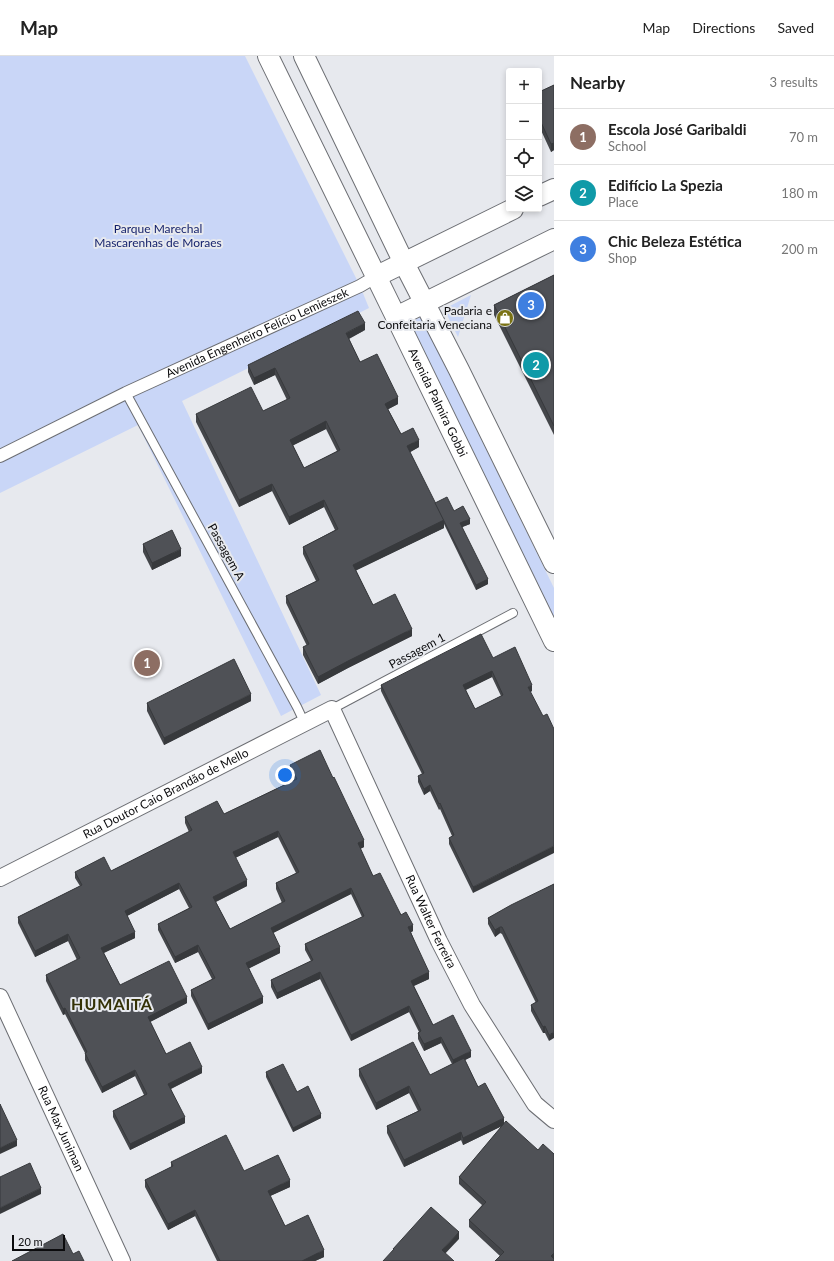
<!DOCTYPE html>
<meta charset="utf-8">
<style>
:root{--surface:#fff;--page:#f6f6f6;--text:#222;--muted:#767676;--line:#e0e0e0;--accent:#d93025}
body{margin:0;font-family:Lato,sans-serif;background:var(--page);color:var(--text)}
.controls{position:absolute;right:12px;top:12px;display:grid;overflow:hidden;border-radius:4px;box-shadow:0 2px 6px #0003}
.controls button{width:36px;height:36px;display:grid;place-items:center;padding:0;border:0;border-bottom:1px solid var(--line);background:var(--surface);color:var(--text);font:20px sans-serif}
.scale{position:absolute;left:12px;bottom:10px;width:53px;box-sizing:border-box;padding-left:4px;border:2px solid #0b0b0d;border-top:0;font-size:11px;line-height:14px;white-space:nowrap;color:#0b0b0d;-webkit-text-stroke:3px #e7e9ee;paint-order:stroke}
.you{position:absolute;left:285px;top:719px;width:14px;height:14px;margin:-10px;border:3px solid #fff;border-radius:50%;background:#1a73e8;box-shadow:0 0 0 6px #1a73e833}
.badge{display:grid;place-items:center;width:26px;height:26px;border-radius:50%;background:var(--accent);color:#fff;font-size:13px;font-weight:700}
.pin{position:absolute;translate:-50% -50%;border:2px solid #fff;box-shadow:0 1px 4px #0006}
.list{margin:0;padding:0;list-style:none}
h2{display:flex;justify-content:space-between;align-items:center;height:52px;margin:0;padding:0 16px;font-size:17px}
h2 small{font-size:13px;font-weight:400;color:var(--muted)}
.list li{display:grid;grid-template-columns:26px 1fr auto;gap:12px;align-items:center;box-sizing:border-box;height:56px;padding:0 16px;border-top:1px solid var(--line)}
.list b{display:block;font-size:15px;white-space:nowrap}
.list p{margin:0;font-size:13px;white-space:nowrap;color:var(--muted)}
.list em{font-size:13px;font-style:normal;color:var(--muted)}
.icon{flex:none;width:22px;height:22px;fill:none;stroke:currentColor;stroke-width:2;stroke-linecap:round;stroke-linejoin:round}
.map{position:relative;flex:none;width:554px;height:1205px;overflow:hidden}
header{display:flex;align-items:center;gap:24px;box-sizing:border-box;height:56px;padding:0 20px;background:var(--surface);border-bottom:1px solid var(--line)}
header strong{font-size:19px}
nav{display:flex;gap:22px;margin-inline-start:auto;font-size:14px}
main{display:flex}
aside{flex:1;background:var(--surface)}
.map>svg:first-child{display:block}
.green{fill:#c9d6f7}
.lines{fill:none;stroke-linecap:round;stroke-linejoin:round}
.service-casing{stroke:#6c6e73;stroke-width:10}
.pedestrian-casing{stroke:#6c6e73;stroke-width:14}
.minor-casing{stroke:#6c6e73;stroke-width:18}
.tertiary-casing{stroke:#6c6e73;stroke-width:22}
.service{stroke:#fff;stroke-width:8}
.pedestrian{stroke:#fff;stroke-width:12}
.minor{stroke:#fff;stroke-width:16}
.tertiary{stroke:#fff;stroke-width:20}
.wall{fill:#44464a;fill-rule:evenodd}
.shaded-wall{fill:#37393c}
.building{fill:#4f5156;stroke:#37393c;fill-rule:evenodd}
.labels{text-anchor:middle;stroke-width:4;stroke-linejoin:round;paint-order:stroke}
.park-label{font-size:12px;fill:#121f69;stroke:#e7e9ee}
.poi-label{font-size:12px;fill:#0b0b0d;stroke:#e7e9ee;text-anchor:end}
.street-label{font-size:12px;fill:#0b0b0d;stroke:#e7e9ee}
.district-label{font-size:16px;font-weight:bold;letter-spacing:1px;fill:#343105;stroke:#e7e9ee}
</style>
<header>
<strong>Map</strong>
<nav><a>Map</a><a>Directions</a><a>Saved</a></nav>
</header>
<main>
<div class="map">
<svg width="554" height="1205" viewBox="0 0 554 1205">
<rect width="100%" height="100%" fill="#e7e9ee"/>
<g class="green">
<path d="M0,0H245L360,230L369,252L182,345L321,639L281,660L138,369L0,437Z"/>
<path d="M471,239L458,281L444,253Z"/>
<path d="M421,261L554,532V561L410,266Z"/>
</g>
<g class="lines">
<g class="service-casing">
<g id="service">
<path d="M126,337L297,651L305,668"/>
<path d="M332,653L513,557"/>
</g>
</g>
<g class="pedestrian-casing">
<g id="pedestrian">
<path id="s1" d="M0,400L126,337L360,230L377,220"/>
</g>
</g>
<g class="minor-casing">
<g id="minor">
<path id="s2" d="M0,822L332,653L439,885L472,949L535,1048L554,1064"/>
<path id="s3" d="M0,941L122,1205"/>
</g>
</g>
<g class="tertiary-casing">
<g id="tertiary">
<path id="s4" d="M268,0L396,261L554,585"/>
<path d="M304,0L404,207L459,314L554,507"/>
<path d="M539,140L554,133"/>
<path d="M377,220L513,153"/>
<path d="M396,261L554,183"/>
</g>
</g>
<use href="#service" class="service"/>
<use href="#pedestrian" class="pedestrian"/>
<use href="#minor" class="minor"/>
<use href="#tertiary" class="tertiary"/>
</g>
<g class="wall">
<path d="M554,29V94L551,96L539,70V36Z"/>
<path d="M554,219V379L494,259V249Z"/>
<path d="M365,274L349,283L360,306L398,348L388,353L401,378L419,391L410,396L435,448V447L454,455L470,468L462,471L488,528L476,534L444,468V472L356,514L373,549L412,580L348,612L318,628L303,599V591L307,590L286,547V540L316,525L303,498V491L335,474L324,451L289,469L272,435L239,451L196,366V358L263,355L287,344L275,319L254,329L248,316V309ZM326,373L337,395L304,412L293,389Z"/>
<path d="M143,488L181,500L152,514L143,496Z"/>
<path d="M493,602L532,635L530,636L473,837L449,788V782L452,780L440,753L439,754L430,735L424,739L418,726V720L422,718L418,710L381,635V629ZM492,621L501,640L475,653L466,634Z"/>
<path d="M251,645L164,689L147,655V647Z"/>
<path d="M290,709L364,791L360,793L373,820L413,875L411,876L429,923L414,930L433,969L471,1001L465,1004L478,1031L504,1068L554,1205L500,1200L469,1171V1164L482,1149L459,1128V1121L502,1070L463,1089L461,1084L404,1111L387,1077V1070L418,1055L409,1037L376,1054L359,1020V1013L430,1019L452,1008L441,987L424,995L418,983V977L419,976L409,956L351,985L320,923L277,943L271,931V924L311,905L305,894V888L362,861L351,838L273,877L280,897L249,912L263,947L208,974L191,940V934L212,923L198,896L175,907L158,874V868L189,852L179,833L127,860L135,882L104,897L120,929L187,947L150,966L166,998L202,1017L171,1033L185,1067L130,1094L113,1061V1055L144,1039L135,1020L102,1037L85,1004V997L65,958L63,959L46,925V919L77,904L68,885L35,901L18,867V861L80,830L75,822V816L111,815L189,776L185,767V761L224,758L294,724L290,715ZM278,781L296,817L276,827V833L282,847L230,873L216,846L247,830L235,802Z"/>
<path d="M554,828L549,985L545,977H543L531,955V949L536,947L502,878L500,877L495,881L488,868V862Z"/>
<path d="M266,1016L297,1036L321,1062L293,1076L266,1021Z"/>
<path d="M171,1106L244,1115L290,1131L270,1140L285,1170L324,1201L315,1205H217L195,1160L168,1174L145,1131V1124L171,1111Z"/>
</g>
<g class="shaded-wall">
<path d="M554,87V94L551,96V88Z"/>
<path d="M365,267V274L346,284V277Z"/>
<path d="M275,312V319L254,329V322Z"/>
<path d="M398,341V348L385,355V348Z"/>
<path d="M326,365V373L290,391V384Z"/>
<path d="M419,384V391L407,398V390Z"/>
<path d="M272,428V435L239,451V444Z"/>
<path d="M324,444V451L289,469V461Z"/>
<path d="M470,463V468L460,472V467Z"/>
<path d="M444,464V472L353,516V509Z"/>
<path d="M181,493V500L152,514V507Z"/>
<path d="M488,523V528L476,534V529Z"/>
<path d="M412,573V580L348,612L318,628V621L348,605Z"/>
<path d="M492,615V621L463,635V629Z"/>
<path d="M532,629V635L528,637V631Z"/>
<path d="M251,638V645L164,689V682Z"/>
<path d="M430,729V735L424,739V733Z"/>
<path d="M278,775V781L233,803V796Z"/>
<path d="M364,784V791L358,794V787Z"/>
<path d="M554,790V797L473,837V831Z"/>
<path d="M247,824V830L213,847V841Z"/>
<path d="M179,827V833L125,861V855Z"/>
<path d="M351,832V838L271,878V872Z"/>
<path d="M413,869V875L408,878V871Z"/>
<path d="M500,871V877L495,881V874Z"/>
<path d="M135,876V882L101,898V892Z"/>
<path d="M68,878V885L35,901V895Z"/>
<path d="M198,889V896L175,907V901Z"/>
<path d="M280,891V897L246,914V907Z"/>
<path d="M320,916V923L277,943V937Z"/>
<path d="M429,916V923L411,931V925Z"/>
<path d="M187,941V947L148,967V961Z"/>
<path d="M263,941V947L208,974V968Z"/>
<path d="M409,950V956L351,985V979Z"/>
<path d="M65,952V958L63,959V953Z"/>
<path d="M545,970V977H543V971Z"/>
<path d="M554,976V982L549,985V979Z"/>
<path d="M441,981V987L424,995V988Z"/>
<path d="M471,995V1001L453,1010V1004Z"/>
<path d="M202,1011V1017L168,1034V1028Z"/>
<path d="M135,1014V1020L102,1037V1031Z"/>
<path d="M409,1030V1037L376,1054V1047Z"/>
<path d="M321,1058V1062L293,1076V1072Z"/>
<path d="M185,1061V1067L130,1094V1088Z"/>
<path d="M504,1062V1069L463,1089V1082Z"/>
<path d="M461,1076V1084L404,1111V1104Z"/>
<path d="M17,1084V1090L0,1098V1092Z"/>
<path d="M290,1124V1131L268,1141V1135Z"/>
<path d="M41,1132V1138L0,1158V1152Z"/>
<path d="M195,1154V1160L168,1174V1168Z"/>
<path d="M459,1176V1183L442,1201V1194Z"/>
<path d="M324,1194V1201L315,1205H302Z"/>
<path d="M554,1197V1204L551,1200Z"/>
</g>
<g class="building">
<path d="M554,29V87L551,88L539,62V36Z"/>
<path d="M554,219V370L494,249Z"/>
<path d="M358,255L365,267L346,277L360,306L377,298L398,341L385,348L401,378L413,372L419,384L407,390L444,464L353,509L373,549L395,538L412,573L348,605L318,621L303,591L309,588L286,540L319,524L303,491L338,473L324,444L289,461L272,428L239,444L196,358L251,331L263,355L290,342L275,312L254,322L248,309ZM326,365L340,394L304,412L290,384Z"/>
<path d="M447,441L454,455L463,450L470,463L460,467L488,523L476,529L435,447Z"/>
<path d="M172,474L181,493L152,507L143,488Z"/>
<path d="M481,578L493,602L515,591L532,629L528,631L543,660L547,658L554,673V790L473,831L449,782L454,779L440,747L439,748L430,729L424,733L418,720L424,717L418,704L381,629ZM492,615L503,639L475,653L463,629Z"/>
<path d="M234,603L251,638L164,682L147,647Z"/>
<path d="M320,694L333,722L334,721L364,784L358,787L373,820L380,817L401,859L406,856L413,869L408,871L429,916L411,925L433,969L453,959L471,995L453,1004L441,981L424,988L418,977L421,975L409,950L351,979L320,916L277,937L271,924L313,904L305,888L364,860L351,832L271,872L280,891L246,907L263,941L208,968L191,934L215,922L198,889L175,901L158,868L192,851L179,827L125,855L135,876L101,892L120,929L169,905L187,941L148,961L166,998L190,986L202,1011L168,1028L185,1061L130,1088L113,1055L147,1038L135,1014L102,1031L85,997L87,996L65,952L63,953L46,919L80,902L68,878L35,895L18,861L82,829L75,816L104,801L111,815L192,774L185,761L217,745L224,758L297,723L290,709ZM278,775L299,816L276,827L285,845L230,873L213,841L247,824L233,796Z"/>
<path d="M554,828V976L549,979L545,970L543,971L531,949L538,945L502,871H500L495,874L488,862L511,849Z"/>
<path d="M413,986L430,1019L464,1002L478,1031L485,1027L504,1062L463,1082L461,1076L404,1104L387,1070L421,1054L409,1030L376,1047L359,1013Z"/>
<path d="M283,1008L297,1036L308,1030L321,1058L293,1072L266,1016Z"/>
<path d="M0,1048L17,1084L0,1092Z"/>
<path d="M506,1065L538,1094L543,1088L554,1098V1197L551,1200L554,1203V1205H495L504,1196L469,1164L486,1146L459,1121Z"/>
<path d="M226,1079L244,1115L278,1099L290,1124L268,1135L285,1170L308,1159L324,1194L302,1205H220L195,1154L168,1168L145,1124L173,1110L171,1106Z"/>
<path d="M30,1107L41,1132L0,1152V1121Z"/>
<path d="M431,1151L459,1176L442,1194L454,1205H383L394,1193H393Z"/>
<path d="M63,1178L73,1198L79,1195L84,1205H12Z"/>
</g>
<defs>
<g id="shop-disc" transform="scale(0.9)"><circle r="9.5" fill="#7a7214" stroke="#e7e9ee"/><path d="M-5-2.5h2.3a2.7 3.5 0 0 1 5.4 0H5L5.5 6h-11ZM-1.5-2.5h3a1.5 2.3 0 0 0-3 0Z" fill="#fff"/></g>
</defs>
<g fill-rule="evenodd">
<use href="#shop-disc" x="505" y="262"/>
</g>
<g class="labels">
<g class="park-label">
<text x="158" y="177">Parque Marechal<tspan x="158" dy="14">Mascarenhas de Moraes</tspan></text>
</g>
<g class="poi-label">
<text x="492" y="259">Padaria e<tspan x="492" dy="14">Confeitaria Veneciana</tspan></text>
</g>
<g class="street-label">
<text dy="4" stroke="none"><textPath href="#s1" startOffset="285">Avenida Engenheiro Felício Lemieszek</textPath></text>
<text dy="4" stroke="none"><textPath href="#s4" startOffset="386">Avenida Palmira Gobbi</textPath></text>
<text transform="translate(226 496) rotate(61)" y="4">Passagem A</text>
<text transform="translate(417 595) rotate(-28)" y="4">Passagem 1</text>
<text dy="4" stroke="none"><textPath href="#s2" startOffset="186">Rua Doutor Caio Brandão de Mello</textPath></text>
<text dy="4" stroke="none"><textPath href="#s2" startOffset="607">Rua Walter Ferreira</textPath></text>
<text dy="4" stroke="none"><textPath href="#s3" startOffset="145">Rua Max Juniman</textPath></text>
</g>
<g class="district-label">
<text x="112" y="954">HUMAITÁ</text>
</g>
</g>
</svg>
<div class="controls">
<button>+</button>
<button>−</button>
<button><svg class="icon" aria-label="locate" viewBox="0 0 24 24"><circle cx="12" cy="12" r="6"/><path d="M12 2v4M12 18v4M2 12h4M18 12h4"/></svg></button>
<button><svg class="icon" aria-label="layers" viewBox="0 0 24 24"><path d="M12 4l9 5-9 5-9-5zM3 14l9 5 9-5"/></svg></button>
</div>
<div class="scale">20 m</div>
<div class="you"></div>
<div class="pin badge" style="left:147px;top:607px;background:#8d6e63">1</div>
<div class="pin badge" style="left:536px;top:309px;background:#0f9aa8">2</div>
<div class="pin badge" style="left:531px;top:249px;background:#3f7fe0">3</div>
</div>
<aside>
<h2>Nearby<small>3 results</small></h2>
<ul class="list">
<li><span class="badge" style="background:#8d6e63">1</span><div><b>Escola José Garibaldi</b><p>School</p></div><em>70 m</em></li>
<li><span class="badge" style="background:#0f9aa8">2</span><div><b>Edifício La Spezia</b><p>Place</p></div><em>180 m</em></li>
<li><span class="badge" style="background:#3f7fe0">3</span><div><b>Chic Beleza Estética</b><p>Shop</p></div><em>200 m</em></li>
</ul>
</aside>
</main>
